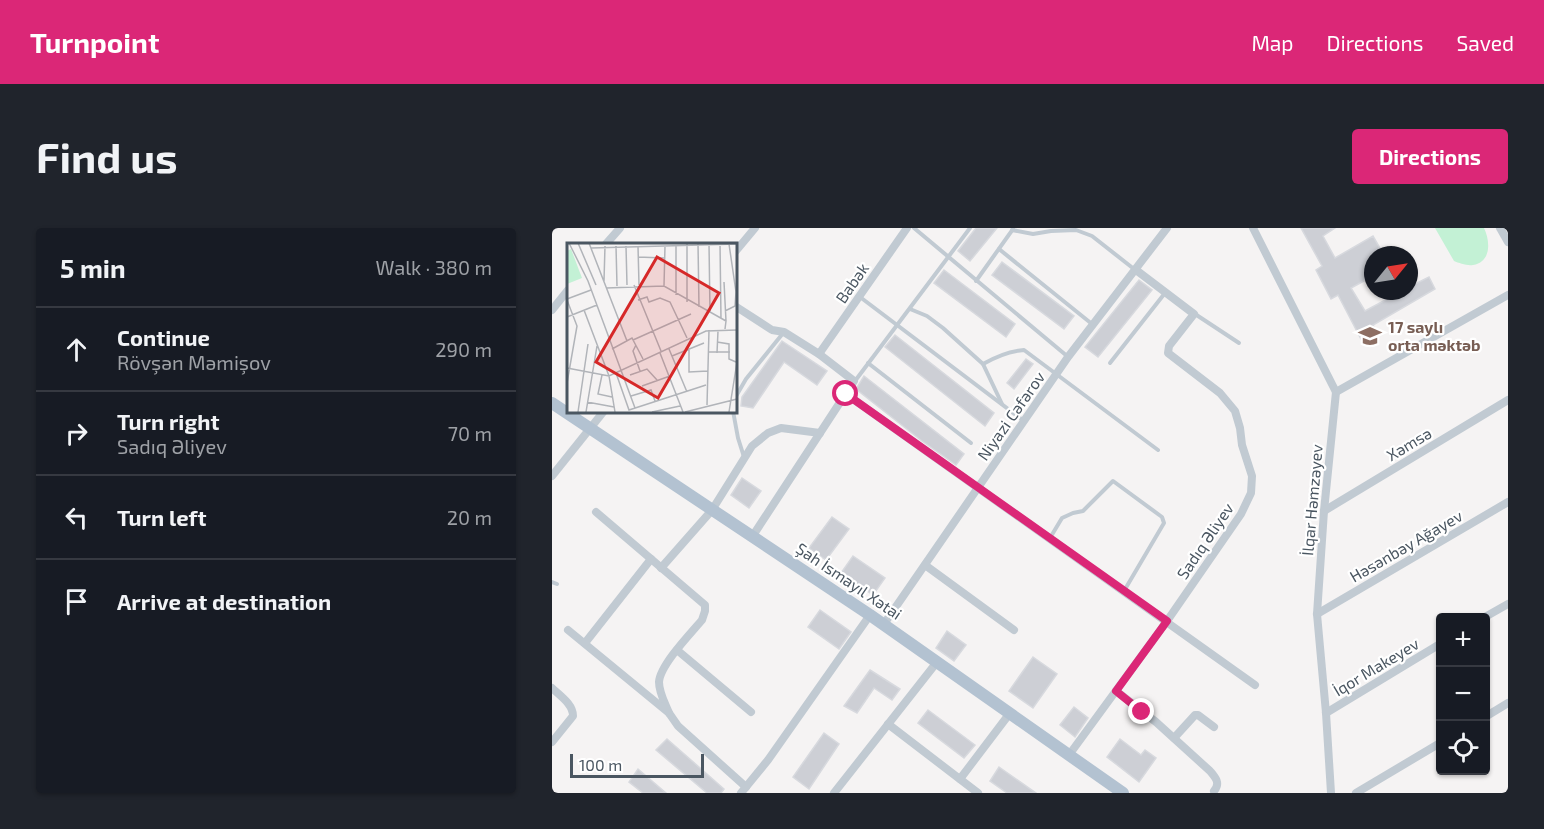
<!DOCTYPE html>
<meta charset="utf-8">
<style>
:root{--surface:#171b24;--page:#20242c;--text:#f1f3f6;--muted:#9ea1a6;--line:#363941;--accent:#db2777}
body{margin:0;font-family:"Exo 2",sans-serif;background:var(--page);color:var(--text)}
.controls{position:absolute;right:18px;bottom:18px;display:grid;overflow:hidden;border-radius:6px;box-shadow:0 2px 4px #0004}
.controls button{width:54px;height:54px;display:grid;place-items:center;padding:0;border:0;border-bottom:2px solid var(--line);background:var(--surface);color:var(--text);font:30px sans-serif}
.compass{position:absolute;left:812px;top:18px;width:54px;height:54px;border-radius:50%;background:var(--surface);box-shadow:0 2px 4px #0004;rotate:60deg}
.scale{position:absolute;left:18px;bottom:15px;width:134px;box-sizing:border-box;padding-left:6px;border:3px solid #4a5661;border-top:0;font-size:16px;line-height:21px;white-space:nowrap;color:#4a5661;-webkit-text-stroke:4px #fff;paint-order:stroke}
.stop{position:absolute;width:18px;height:18px;margin:-14px;border:4px solid #db2777;border-radius:50%;background:#fff}
.stop.end{background:#db2777;border-color:#fff;box-shadow:0 2px 6px #0008}
.list{margin:0;padding:0;list-style:none}
h2{display:flex;justify-content:space-between;align-items:center;height:78px;margin:0;padding:0 24px;font-size:26px}
h2 small{font-size:20px;font-weight:400;color:var(--muted)}
.list li{display:grid;grid-template-columns:39px 1fr auto;gap:18px;align-items:center;box-sizing:border-box;height:84px;padding:0 24px;border-top:2px solid var(--line)}
.list b{display:block;font-size:22px;white-space:nowrap}
.list p{margin:0;font-size:20px;white-space:nowrap;color:var(--muted)}
.list em{font-size:20px;font-style:normal;color:var(--muted)}
.icon{flex:none;width:33px;height:33px;fill:none;stroke:currentColor;stroke-width:2;stroke-linecap:round;stroke-linejoin:round}
.map{position:relative;flex:none;width:956px;height:565px;overflow:hidden;border-radius:6px}
header{display:flex;align-items:center;gap:36px;box-sizing:border-box;height:84px;padding:0 30px;background:var(--accent);color:#fff}
header strong{font-size:28px}
nav{display:flex;gap:33px;margin-inline-start:auto;font-size:21px}
.intro{display:flex;align-items:center;justify-content:space-between;box-sizing:border-box;height:144px;padding:0 36px}
h1{margin:0;font-size:42px}
.button{padding:15px 27px;border-radius:6px;background:var(--accent);color:#fff;font-size:21px;font-weight:700}
main{display:flex;gap:36px;padding:0 36px}
aside{flex:1;background:var(--surface);border-radius:6px;box-shadow:0 2px 4px #0004}
.map>svg:first-child{display:block}
.green{fill:#c3f1d5}
.building{fill:#cdcfd5;stroke:#d7d9de;stroke-width:1.5}
.lines{fill:none;stroke-linecap:round;stroke-linejoin:round}
.lane{stroke:#c1cad2;stroke-width:4}
.street{stroke:#c1cad2;stroke-width:8}
.primary{stroke:#b3c2d1;stroke-width:12}
.route{stroke:#db2777;stroke-width:8}
.labels{text-anchor:middle;stroke-width:4.5;stroke-linejoin:round;paint-order:stroke}
.street-label{font-size:16px;fill:#4a5661;stroke:#fff}
.education-label{font-size:16px;font-weight:bold;fill:#785e54;stroke:#fff;text-anchor:start}
.inset-road{fill:none;stroke:#b1b4b9;stroke-width:1.5}
.view{fill:#d62828;fill-opacity:0.15;stroke:#d62828;stroke-width:3}
.inset-edge{fill:none;stroke:#4a5661;stroke-width:3}
</style>
<header>
<strong>Turnpoint</strong>
<nav><a>Map</a><a>Directions</a><a>Saved</a></nav>
</header>
<div class="intro"><h1>Find us</h1><a class="button">Directions</a></div>
<main>
<aside>
<h2>5 min<small>Walk · 380 m</small></h2>
<ul class="list">
<li><svg class="icon" aria-label="ahead" viewBox="0 0 24 24"><path d="M12 20V5M6 11l6-6 6 6"/></svg><div><b>Continue</b><p>Rövşən Məmişov</p></div><em>290 m</em></li>
<li><svg class="icon" aria-label="right" viewBox="0 0 24 24"><path d="M7 20v-9h11M14 6l5 5-5 5"/></svg><div><b>Turn right</b><p>Sadıq Əliyev</p></div><em>70 m</em></li>
<li><svg class="icon" aria-label="left" viewBox="0 0 24 24"><path d="M17 20v-9H6M10 6l-5 5 5 5"/></svg><div><b>Turn left</b></div><em>20 m</em></li>
<li><svg class="icon" aria-label="arrive" viewBox="0 0 24 24"><path d="M6 21V4h12l-3 4 3 4H6"/></svg><div><b>Arrive at destination</b></div></li>
</ul>
</aside>
<div class="map">
<svg width="956" height="565" viewBox="0 0 956 565">
<rect width="100%" height="100%" fill="#f5f3f3"/>
<path class="green" d="M883,0H932C938,12 940,34 921,37C915,38 907,35 902,33Z"/>
<g class="building">
<path d="M424,0H445L418,33L406,23Z"/>
<path d="M749,0H783L771,8L783,30L821,8L832,27H821V48L799,60L813,83L850,63H857V59L877,49L883,61L821,97L825,105L810,113L786,67L779,71L764,42L770,38Z"/>
<path d="M450,34L522,88L512,101L440,47Z"/>
<path d="M392,42L463,96L454,109L382,55Z"/>
<path d="M587,52L600,62L546,129L533,119Z"/>
<path d="M343,107L442,185L433,198L333,119Z"/>
<path d="M230,113L275,143L265,157L232,134L201,180L189,178L190,169Z"/>
<path d="M474,131L481,136L462,161L455,155Z"/>
<path d="M312,148L412,226L404,237L370,213L304,161Z"/>
<path d="M190,250L209,263L197,280L179,267Z"/>
<path d="M280,289L297,301L274,332L257,320Z"/>
<path d="M301,328L333,350L321,367L289,345Z"/>
<path d="M268,382L299,404L287,421L256,399Z"/>
<path d="M395,403L414,417L402,433L384,420Z"/>
<path d="M481,429L505,446L481,480L457,463Z"/>
<path d="M318,442L348,461L340,472L322,460L305,485L292,478Z"/>
<path d="M522,479L536,490L523,509L508,497Z"/>
<path d="M376,482L423,517L412,530L366,495Z"/>
<path d="M272,505L287,516L257,561L241,549Z"/>
<path d="M115,511L172,561L169,565H155L104,522Z"/>
<path d="M568,511L589,527L593,522L604,530L587,554L555,529Z"/>
<path d="M447,539L484,565H455L438,553Z"/>
<path d="M86,541L114,565H91L77,554Z"/>
</g>
<g class="lines">
<g class="lane">
<path d="M362,0L515,128"/>
<path d="M460,2L481,6L499,3L524,2L540,8L582,41"/>
<path d="M447,21L540,96"/>
<path d="M424,53L461,1"/>
<path d="M308,69L472,193"/>
<path d="M358,81L375,88L391,100L431,136L450,176"/>
<path d="M643,86L687,115"/>
<path d="M316,135L419,215"/>
<path d="M558,135L613,65"/>
<path d="M431,136C445,128 457,123 472,122L606,222"/>
<path d="M303,153L418,0"/>
<path d="M183,170L194,151L232,104"/>
<path d="M181,183L186,210L192,229"/>
<path d="M498,310L510,290L521,285L531,283L561,253L610,289L612,295L572,363"/>
<path d="M0,354L5,356"/>
</g>
<g class="street">
<path d="M701,0L784,164L772,283L765,386L774,485L779,565"/>
<path d="M948,0L956,14"/>
<path d="M54,16L68,0"/>
<path d="M183,24L203,0"/>
<path d="M183,78L220,102L232,104L267,126L302,153L200,309"/>
<path d="M0,82L16,62"/>
<path d="M267,126L355,0"/>
<path d="M784,164L956,67"/>
<path d="M294,166L703,457"/>
<path d="M0,248L52,183"/>
<path d="M772,283L956,172"/>
<path d="M44,284L153,377V383L150,392C139,405 108,437 107,454C107,465 113,475 117,485"/>
<path d="M373,337L462,402"/>
<path d="M109,340L160,282L200,218L216,205L229,200L268,205"/>
<path d="M765,386L956,274"/>
<path d="M933,389L956,376"/>
<path d="M332,396L516,129L615,0"/>
<path d="M16,402L117,485L126,498L194,559"/>
<path d="M33,415L99,331"/>
<path d="M125,422L199,484"/>
<path d="M0,460C8,468 21,476 21,488L0,514"/>
<path d="M564,463L604,494L658,543C663,549 669,555 662,563"/>
<path d="M774,485L888,416"/>
<path d="M933,489L956,475"/>
<path d="M336,496L426,565"/>
<path d="M622,510L643,487H646L662,499"/>
<path d="M517,527L615,393L689,286L699,265L700,248L690,217L688,200L683,183L668,165L616,125L617,118L642,86L584,42"/>
<path d="M408,551L458,485"/>
<path d="M189,565L216,532L318,387"/>
<path d="M282,565L385,434"/>
<path d="M804,565L888,515"/>
</g>
<path class="primary" d="M0,175L318,387L571,565"/>
</g>
<g class="lines">
<path class="route" d="M294,166L615,393L564,463L590,484"/>
</g>
<defs>
<g id="school-bare" transform="scale(1.8)"><path d="M0-5L7-2L0 1L-7-2ZM-4 1L0 2.5L4 1V4Q0 6-4 4Z" fill="#8d6e63" stroke="#fff" stroke-width="2.5" paint-order="stroke"/></g>
</defs>
<g fill-rule="evenodd">
<use href="#school-bare" x="818" y="108"/>
</g>
<g class="labels">
<g class="street-label">
<text transform="translate(300 55) rotate(-55)" y="6">Babək</text>
<text transform="translate(459 188) rotate(-55)" y="6">Niyazi Cəfərov</text>
<text transform="translate(857 216) rotate(-31)" y="6">Xəmsə</text>
<text transform="translate(760 272) rotate(-85)" y="6">İlqar Həmzəyev</text>
<text transform="translate(653 313) rotate(-56)" y="6">Sadıq Əliyev</text>
<text transform="translate(854 318) rotate(-30)" y="6">Həsənbəy Ağayev</text>
<text transform="translate(297 353) rotate(34)" y="6">Şah İsmayıl Xətai</text>
<text transform="translate(824 439) rotate(-31)" y="6">İqor Makeyev</text>
</g>
<g class="education-label">
<text x="836" y="105">17 saylı<tspan x="836" dy="18">orta məktəb</tspan></text>
</g>
</g>
<g transform="translate(15 15)">
<rect width="170" height="170" fill="#f5f3f3"/>
<path d="M4,6L15,35L0,41V8Z" fill="#c3f1d5"/>
<path class="inset-road" d="M2,0L21,38L68,165M11,0L29,42M22,0L60,98M131,0L132,64M142,0L143,70M153,0L154,76M120,1V59M162,1L169,49M109,2V52M49,3L50,43M59,3L60,42M71,3L72,42M24,5L170,1M71,14L97,15M37,38L38,3M157,39L159,78M67,42L94,108M97,43L98,3M39,45L97,43L159,78L158,86M0,56L24,47M0,57L10,83L0,140M71,57L80,54L82,59L93,55L103,59L120,95M17,67L42,133L48,169M158,68L168,63L169,49M0,74L30,62M66,97L124,71M150,99L162,101V116L169,119M69,102L66,108L73,128M45,106L65,95L76,116M102,106L120,149M122,107V129L141,128M141,109H163M93,110L116,169M150,110L151,88M105,113L137,100M0,125L42,133L139,88L170,87M49,130L62,167L139,142M35,132L31,151L45,154M63,132L80,126L90,137M75,143L103,133M64,153L84,147L88,158M20,159L47,164M140,162L142,87M11,169L21,101M19,169L30,103M85,169L113,163M118,169L170,156M162,169L170,119"/>
<path class="view" d="M90,14L152,50L91,155L29,119Z"/>
<rect width="170" height="170" class="inset-edge"/>
</g>
</svg>
<div class="controls">
<button>+</button>
<button>−</button>
<button><svg class="icon" aria-label="locate" viewBox="0 0 24 24"><circle cx="12" cy="12" r="6"/><path d="M12 2v4M12 18v4M2 12h4M18 12h4"/></svg></button>
</div>
<svg class="compass" viewBox="-18 -18 36 36"><path d="M0-13l5 13h-10z" fill="#e53935"/><path d="M0 13l5-13h-10z" fill="#9ea1a6"/></svg>
<div class="scale">100 m</div>
<div class="stop" style="left:294px;top:166px"></div>
<div class="stop end" style="left:590px;top:484px"></div>
</div>
</main>
